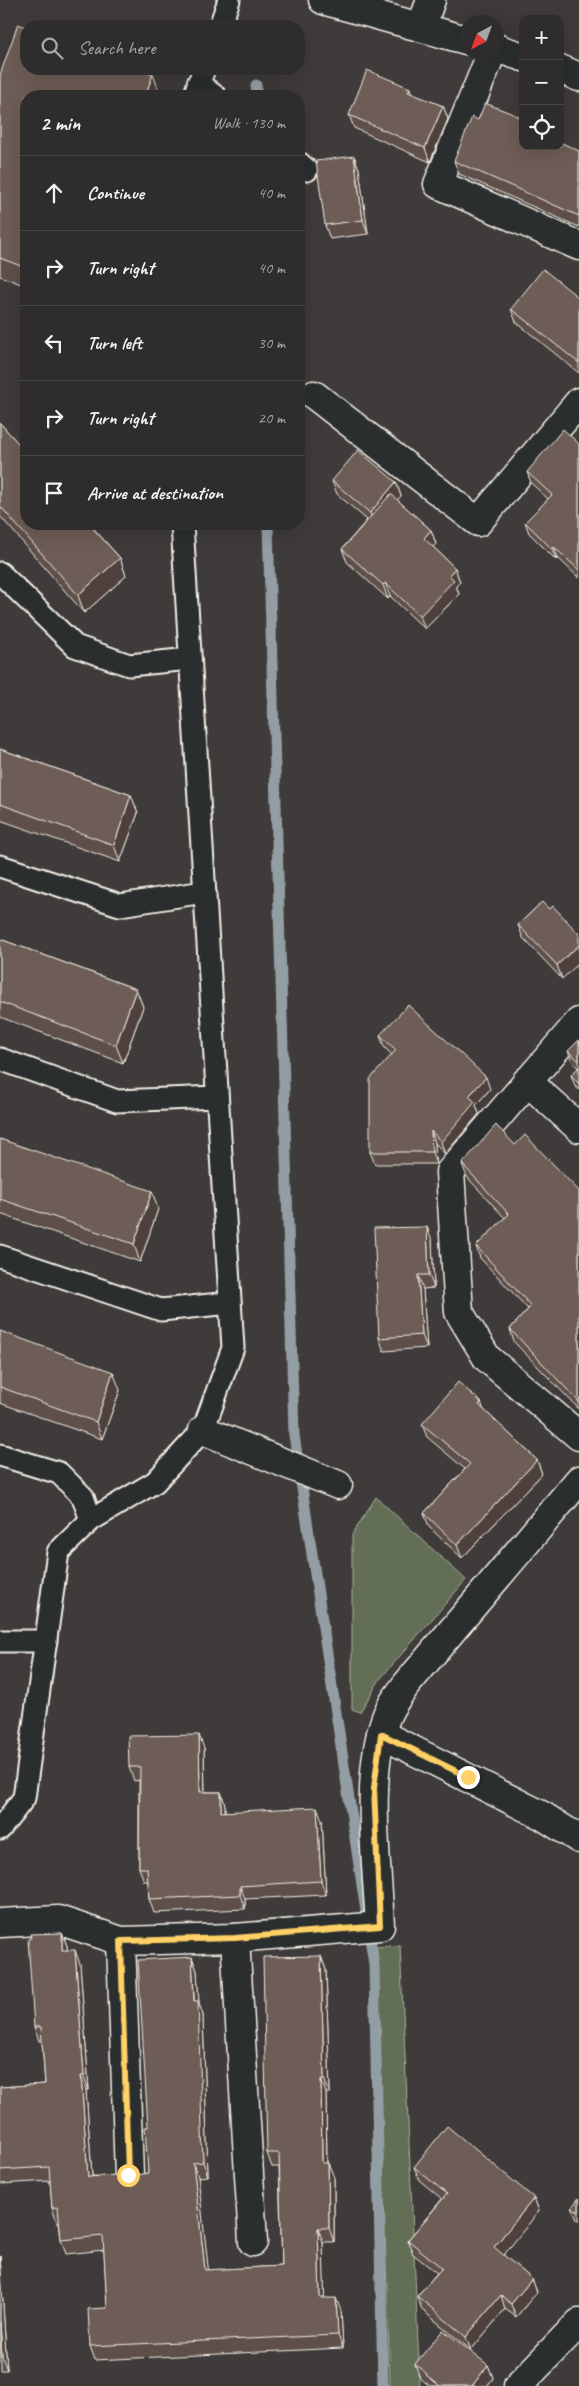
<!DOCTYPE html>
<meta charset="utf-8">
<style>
:root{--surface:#2e2c2c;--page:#3a3838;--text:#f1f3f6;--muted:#a7a7a9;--line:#494848}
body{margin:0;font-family:Caveat,sans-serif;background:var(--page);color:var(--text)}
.controls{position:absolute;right:15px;top:15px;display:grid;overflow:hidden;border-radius:10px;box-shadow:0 5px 20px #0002}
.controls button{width:45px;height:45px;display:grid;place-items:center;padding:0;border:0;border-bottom:1px solid var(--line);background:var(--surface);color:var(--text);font:25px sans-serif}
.compass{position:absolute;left:459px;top:15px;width:45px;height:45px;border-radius:50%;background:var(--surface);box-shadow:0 5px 20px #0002;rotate:221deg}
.stop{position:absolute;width:15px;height:15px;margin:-11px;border:4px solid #ffd166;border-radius:50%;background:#fff}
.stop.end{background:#ffd166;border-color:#fff;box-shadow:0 1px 5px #0008}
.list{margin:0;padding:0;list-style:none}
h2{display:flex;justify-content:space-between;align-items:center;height:65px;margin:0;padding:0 20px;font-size:21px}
h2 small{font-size:16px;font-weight:400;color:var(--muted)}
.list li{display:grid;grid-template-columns:32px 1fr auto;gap:15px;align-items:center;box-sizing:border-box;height:75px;padding:0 20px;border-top:1px solid var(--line)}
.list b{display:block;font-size:19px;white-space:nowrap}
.list em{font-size:16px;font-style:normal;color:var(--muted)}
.icon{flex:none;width:28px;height:28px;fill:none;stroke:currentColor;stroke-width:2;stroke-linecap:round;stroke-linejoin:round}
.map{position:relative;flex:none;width:579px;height:2386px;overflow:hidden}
.search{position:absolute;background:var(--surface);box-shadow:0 5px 20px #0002;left:20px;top:20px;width:285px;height:55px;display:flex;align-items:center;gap:12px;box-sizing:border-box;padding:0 18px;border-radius:20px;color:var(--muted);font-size:19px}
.panel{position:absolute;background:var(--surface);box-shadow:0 5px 20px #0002;left:20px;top:90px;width:285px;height:440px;border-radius:20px}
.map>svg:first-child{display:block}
.green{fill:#626e55;stroke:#abb09e}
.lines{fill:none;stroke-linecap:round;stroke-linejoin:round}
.stream{stroke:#939ea4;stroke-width:11}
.service-casing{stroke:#f4f1e8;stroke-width:25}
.minor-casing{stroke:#f4f1e8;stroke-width:31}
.tertiary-casing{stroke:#f4f1e8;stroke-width:31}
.service{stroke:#2a2d2e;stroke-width:21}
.minor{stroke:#2a2d2e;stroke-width:28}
.tertiary{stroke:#2a2d2e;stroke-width:28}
.wall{fill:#5f4f4b;stroke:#f4f1e8}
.shaded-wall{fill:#4d403d;stroke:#f4f1e8}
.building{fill:#6e5c57;stroke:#f4f1e8}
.route{stroke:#ffd166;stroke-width:6}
</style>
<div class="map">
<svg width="579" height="2386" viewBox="0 0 579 2386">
<rect width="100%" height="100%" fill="#3e3b3a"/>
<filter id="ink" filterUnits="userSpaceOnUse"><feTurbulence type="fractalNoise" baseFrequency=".02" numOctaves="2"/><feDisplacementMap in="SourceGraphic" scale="10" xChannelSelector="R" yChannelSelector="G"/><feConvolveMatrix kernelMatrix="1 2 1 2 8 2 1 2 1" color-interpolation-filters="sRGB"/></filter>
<g filter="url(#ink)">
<g class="green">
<path d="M376,1497L466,1580L380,1679L360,1712L352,1709V1535Z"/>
<path d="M400,1945L420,2386H390L376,1947Z"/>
</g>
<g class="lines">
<g class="stream">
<path d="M256,85L257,96"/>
<path d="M268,524L294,1435L374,1964L383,2386"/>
</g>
<g class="service-casing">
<g id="service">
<path d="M220,26L229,0"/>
<path d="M198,83L215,96"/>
<path d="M194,96L204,69"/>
<path d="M299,163L307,170"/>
<path d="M0,573L75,646L129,665L190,659"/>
<path d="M0,866L120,905L204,892"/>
<path d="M0,1059L117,1101L217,1097"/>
<path d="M0,1256L161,1310L230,1303"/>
<path d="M0,1455L59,1473L83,1497L91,1520"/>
<path d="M0,1641H46"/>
<path d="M0,1829L24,1798L58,1552L91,1520L155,1482L203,1430L233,1348L182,524"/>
</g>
</g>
<g class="minor-casing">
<g id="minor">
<path d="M421,27L431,0"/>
<path d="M492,52L438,184L579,246"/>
<path d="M314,395L478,522L579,402"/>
<path d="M579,1022L450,1172L459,1312L487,1358L579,1436"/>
<path d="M527,1081L579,1128"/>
<path d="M203,1430L338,1485"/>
<path d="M381,1734L543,1816L579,1839"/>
<path d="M0,1923L58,1920L121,1941L235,1938L380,1926C377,1864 365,1778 385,1720C389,1707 398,1696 406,1685L579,1480"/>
<path d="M235,1938L253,2242"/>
<path d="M121,1941L129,2175"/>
</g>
</g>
<g class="tertiary-casing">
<g id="tertiary">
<path d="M323,0L466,40"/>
<path d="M496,48L523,57"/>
<path d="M560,69L579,77"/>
<path d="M518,2386L579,2323"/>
</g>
</g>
<use href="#service" class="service"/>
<use href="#minor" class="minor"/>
<use href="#tertiary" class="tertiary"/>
</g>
<g class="wall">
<path d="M0,75L160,94L159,96H26V286L0,276Z"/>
<path d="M410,88L412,94L443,106L448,119L430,162L354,128L349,115Z"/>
<path d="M523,146L579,151V227L459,174L454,161Z"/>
<path d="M354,156L359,169L368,234L330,239L325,225Z"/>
<path d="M579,298V373L516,322L511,309Z"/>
<path d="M0,423L120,558L126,576L84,613L0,516Z"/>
<path d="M579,444V578L558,558L556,560L529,533L525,522L548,499L531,483L527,472Z"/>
<path d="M332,481L396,482L401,496L397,500L431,530L436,544L433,547L455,568L460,582L456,586L459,594L425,629L390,596L388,599L347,562L342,549L367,520L337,494Z"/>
<path d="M0,749L131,795L138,813L120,862L0,820Z"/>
<path d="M542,902L562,979L523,938L518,925Z"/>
<path d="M0,939L136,989L143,1007L123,1063L0,1017Z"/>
<path d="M380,1035L490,1089L476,1105L479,1114L445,1154L435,1143L436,1164H375L370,1152L392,1055L384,1047Z"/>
<path d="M579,1040V1090L575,1086L571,1075L578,1068L572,1061L568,1051Z"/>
<path d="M0,1139L158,1209L140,1262L0,1214Z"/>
<path d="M515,1145L579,1191V1409L514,1342L510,1329L528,1309L480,1258L476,1246L505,1218L467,1177L462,1164Z"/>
<path d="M432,1240L434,1288L423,1289L427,1348L384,1351L379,1338Z"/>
<path d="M0,1331L120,1390L102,1439L0,1403Z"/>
<path d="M484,1410L537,1460L542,1474L462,1558L429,1527L424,1513L465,1469L427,1437L422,1424Z"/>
<path d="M204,1748L205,1792H221L225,1805V1812L322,1820L326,1895L245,1899V1909L154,1913L149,1899L148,1881H144L139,1868V1780L134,1781L129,1767Z"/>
<path d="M62,1933L67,1946V1950L80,1964L89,2090H86L92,2176L125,2177L148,2173V2127L192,1957L197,1971L199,2004L203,2015L208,2176L198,2177L208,2270L282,2266L279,2167H272L267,2153L321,1956L326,1970L330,2093H326L327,2163L334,2177V2242H323L324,2298L341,2311L343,2348L95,2360L90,2346L107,2308L104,2250L66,2254L61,2240L59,2222H57L52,2208L50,2181L0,2184V2087L45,2084L42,2041H39L34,2027Z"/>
<path d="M414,2167L534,2198L539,2211L503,2255L532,2279L537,2292L516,2317L505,2309L471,2350L422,2310L417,2296L437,2273L413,2254L408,2240L442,2199L419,2180Z"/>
<path d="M579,2198V2222L577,2220L572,2207Z"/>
<path d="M0,2256L7,2370H0Z"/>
<path d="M415,2364L488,2365L493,2378L487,2386H430L420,2378Z"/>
</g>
<g class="shaded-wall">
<path d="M153,74L160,94L159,96H145Z"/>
<path d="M443,106L448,119L430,162L425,148Z"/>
<path d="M354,156L359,169L368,234L363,220Z"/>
<path d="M396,482L401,496L374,526L370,513Z"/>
<path d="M431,530L436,544L429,551L424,538Z"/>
<path d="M554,547L558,558L556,560L552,549Z"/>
<path d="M120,558L126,576L84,613L78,595Z"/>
<path d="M455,568L460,582L456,586L459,594L425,629L420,616L449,575Z"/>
<path d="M385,583L390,596L388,599L383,585Z"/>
<path d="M131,795L138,813L120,862L114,845Z"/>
<path d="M579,945V963L562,979L557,965Z"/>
<path d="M136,989L143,1007L123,1063L116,1045Z"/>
<path d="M486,1077L490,1089L476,1105L479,1114L445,1154L441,1142L469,1096Z"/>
<path d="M431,1131L435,1143L436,1164L432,1152Z"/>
<path d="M152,1191L158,1209L140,1262L134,1244Z"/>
<path d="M427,1227L432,1240L434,1288L429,1275Z"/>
<path d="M418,1275L423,1289L427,1348L422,1335Z"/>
<path d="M113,1372L120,1390L102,1439L96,1422Z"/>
<path d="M481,1402L486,1416L479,1405Z"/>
<path d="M537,1460L542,1474L462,1558L457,1545Z"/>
<path d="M199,1735L204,1748L205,1805L200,1792Z"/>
<path d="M221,1792L225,1805V1826L221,1812Z"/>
<path d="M317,1807L322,1820L326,1895L321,1881Z"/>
<path d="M240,1886L245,1899V1909L240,1895Z"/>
<path d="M62,1933L67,1946L68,1964L62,1950Z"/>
<path d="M75,1950L80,1964L89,2090L84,2076Z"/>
<path d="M321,1956L326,1970L330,2093L324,2079Z"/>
<path d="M192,1957L197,1971L199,2004L203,2015L208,2176L203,2162Z"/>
<path d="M81,2076L86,2090L93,2190L88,2177Z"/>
<path d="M321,2079L326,2093L327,2176L322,2163Z"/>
<path d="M193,2163L198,2177L210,2284L205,2270Z"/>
<path d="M328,2163L334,2177V2242L329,2228Z"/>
<path d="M534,2198L539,2211L499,2261L494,2247Z"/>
<path d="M318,2228L323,2242L325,2312L320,2298Z"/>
<path d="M0,2256L7,2370L2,2356L0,2322Z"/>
<path d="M532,2279L537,2292L516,2317L511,2304Z"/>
<path d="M501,2295L505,2309L471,2350L466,2337Z"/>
<path d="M336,2298L341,2311L343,2348L338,2335Z"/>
<path d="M488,2365L493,2378L487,2386H472Z"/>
</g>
<g class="building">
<path d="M18,24L26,27V69H140L153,74L145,96H26V268L0,258V75Z"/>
<path d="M367,70L410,88L408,92L443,106L425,148L349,115Z"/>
<path d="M485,103L523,118V146H560V142L579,151V216L454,161L472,117L478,120Z"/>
<path d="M354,156L363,220L325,225L316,161Z"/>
<path d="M543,269L579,298V363L511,309Z"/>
<path d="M0,423L26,452V524H89L120,558L78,595L0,506Z"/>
<path d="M563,429L579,444V570L554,547L552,549L525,522L552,495L527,472Z"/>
<path d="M358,450L396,482L370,513L332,481Z"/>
<path d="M391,494L431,530L424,538L455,568L449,575L454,580L420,616L385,583L383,585L342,549Z"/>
<path d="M0,749L131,795L114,845L0,804Z"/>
<path d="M542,902L549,909L553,906L579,934V945L557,965L518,925Z"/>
<path d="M0,939L136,989L116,1045L0,1002Z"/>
<path d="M408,1005L486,1077L469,1096L475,1102L441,1142L431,1131L432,1152H370V1079L396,1050L380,1035Z"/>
<path d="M579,1040V1061L568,1051Z"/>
<path d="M579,1067V1084L571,1075Z"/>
<path d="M496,1125L515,1145L525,1135L579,1191V1402L510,1329L531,1306L476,1246L509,1214L462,1164Z"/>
<path d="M0,1139L152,1191L134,1244L0,1199Z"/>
<path d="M427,1227L429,1275H418L422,1335L379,1338L374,1228Z"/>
<path d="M0,1331L113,1372L96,1422L0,1387Z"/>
<path d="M458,1382L481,1402L479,1405L537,1460L457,1545L424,1513L470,1464L422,1424Z"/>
<path d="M199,1735L200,1792H221V1812L317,1807L321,1881L240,1886V1895L149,1899L147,1868H139L140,1767H129L128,1736Z"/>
<path d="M62,1933V1950H75L84,2076H81L88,2177L117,2175L125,2177L148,2173L145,2127H148L138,1960L192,1957L194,2001H198L203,2162L193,2163L205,2270L282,2266L279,2153H267L263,1957L321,1956L324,2079H321L322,2163H328L329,2228H318L320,2298H336L338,2335L90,2346L88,2309L107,2308L103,2236L61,2240L58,2207L52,2208L49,2167L0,2170V2087L45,2084L41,2027H34L28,1939L31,1938L30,1934Z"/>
<path d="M447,2126L534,2198L494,2247L532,2279L511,2304L501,2295L466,2337L417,2296L442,2268L408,2240L447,2194L414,2167Z"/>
<path d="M579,2198V2212L572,2207Z"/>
<path d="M0,2322L2,2356H0Z"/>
<path d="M443,2330L488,2365L472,2386H440L426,2375L427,2374L415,2364Z"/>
</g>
</g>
<g class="lines" filter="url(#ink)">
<path class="route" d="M128,2175L121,1941L235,1938L380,1926L374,1788L381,1734L468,1777"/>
</g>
</svg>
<div class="controls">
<button>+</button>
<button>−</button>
<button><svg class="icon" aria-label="locate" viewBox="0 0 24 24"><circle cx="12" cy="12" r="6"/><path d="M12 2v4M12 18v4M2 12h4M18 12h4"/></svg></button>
</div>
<svg class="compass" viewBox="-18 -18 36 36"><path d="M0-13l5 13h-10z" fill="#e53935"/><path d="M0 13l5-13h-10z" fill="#a7a7a9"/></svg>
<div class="stop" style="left:128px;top:2175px"></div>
<div class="stop end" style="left:468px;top:1777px"></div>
<div class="search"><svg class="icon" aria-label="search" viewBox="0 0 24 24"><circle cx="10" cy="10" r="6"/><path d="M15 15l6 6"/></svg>Search here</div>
<section class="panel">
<h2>2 min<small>Walk · 130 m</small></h2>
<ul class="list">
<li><svg class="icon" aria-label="ahead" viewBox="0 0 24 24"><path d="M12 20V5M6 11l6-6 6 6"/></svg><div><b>Continue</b></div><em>40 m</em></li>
<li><svg class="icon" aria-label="right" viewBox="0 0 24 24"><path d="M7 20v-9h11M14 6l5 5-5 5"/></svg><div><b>Turn right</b></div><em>40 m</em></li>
<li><svg class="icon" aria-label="left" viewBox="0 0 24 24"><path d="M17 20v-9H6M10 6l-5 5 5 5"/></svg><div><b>Turn left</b></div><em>30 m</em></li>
<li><svg class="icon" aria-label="right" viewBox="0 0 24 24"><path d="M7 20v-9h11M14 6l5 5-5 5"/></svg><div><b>Turn right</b></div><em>20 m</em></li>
<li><svg class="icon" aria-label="arrive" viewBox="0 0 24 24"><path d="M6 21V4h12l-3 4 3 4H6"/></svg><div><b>Arrive at destination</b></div></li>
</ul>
</section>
</div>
